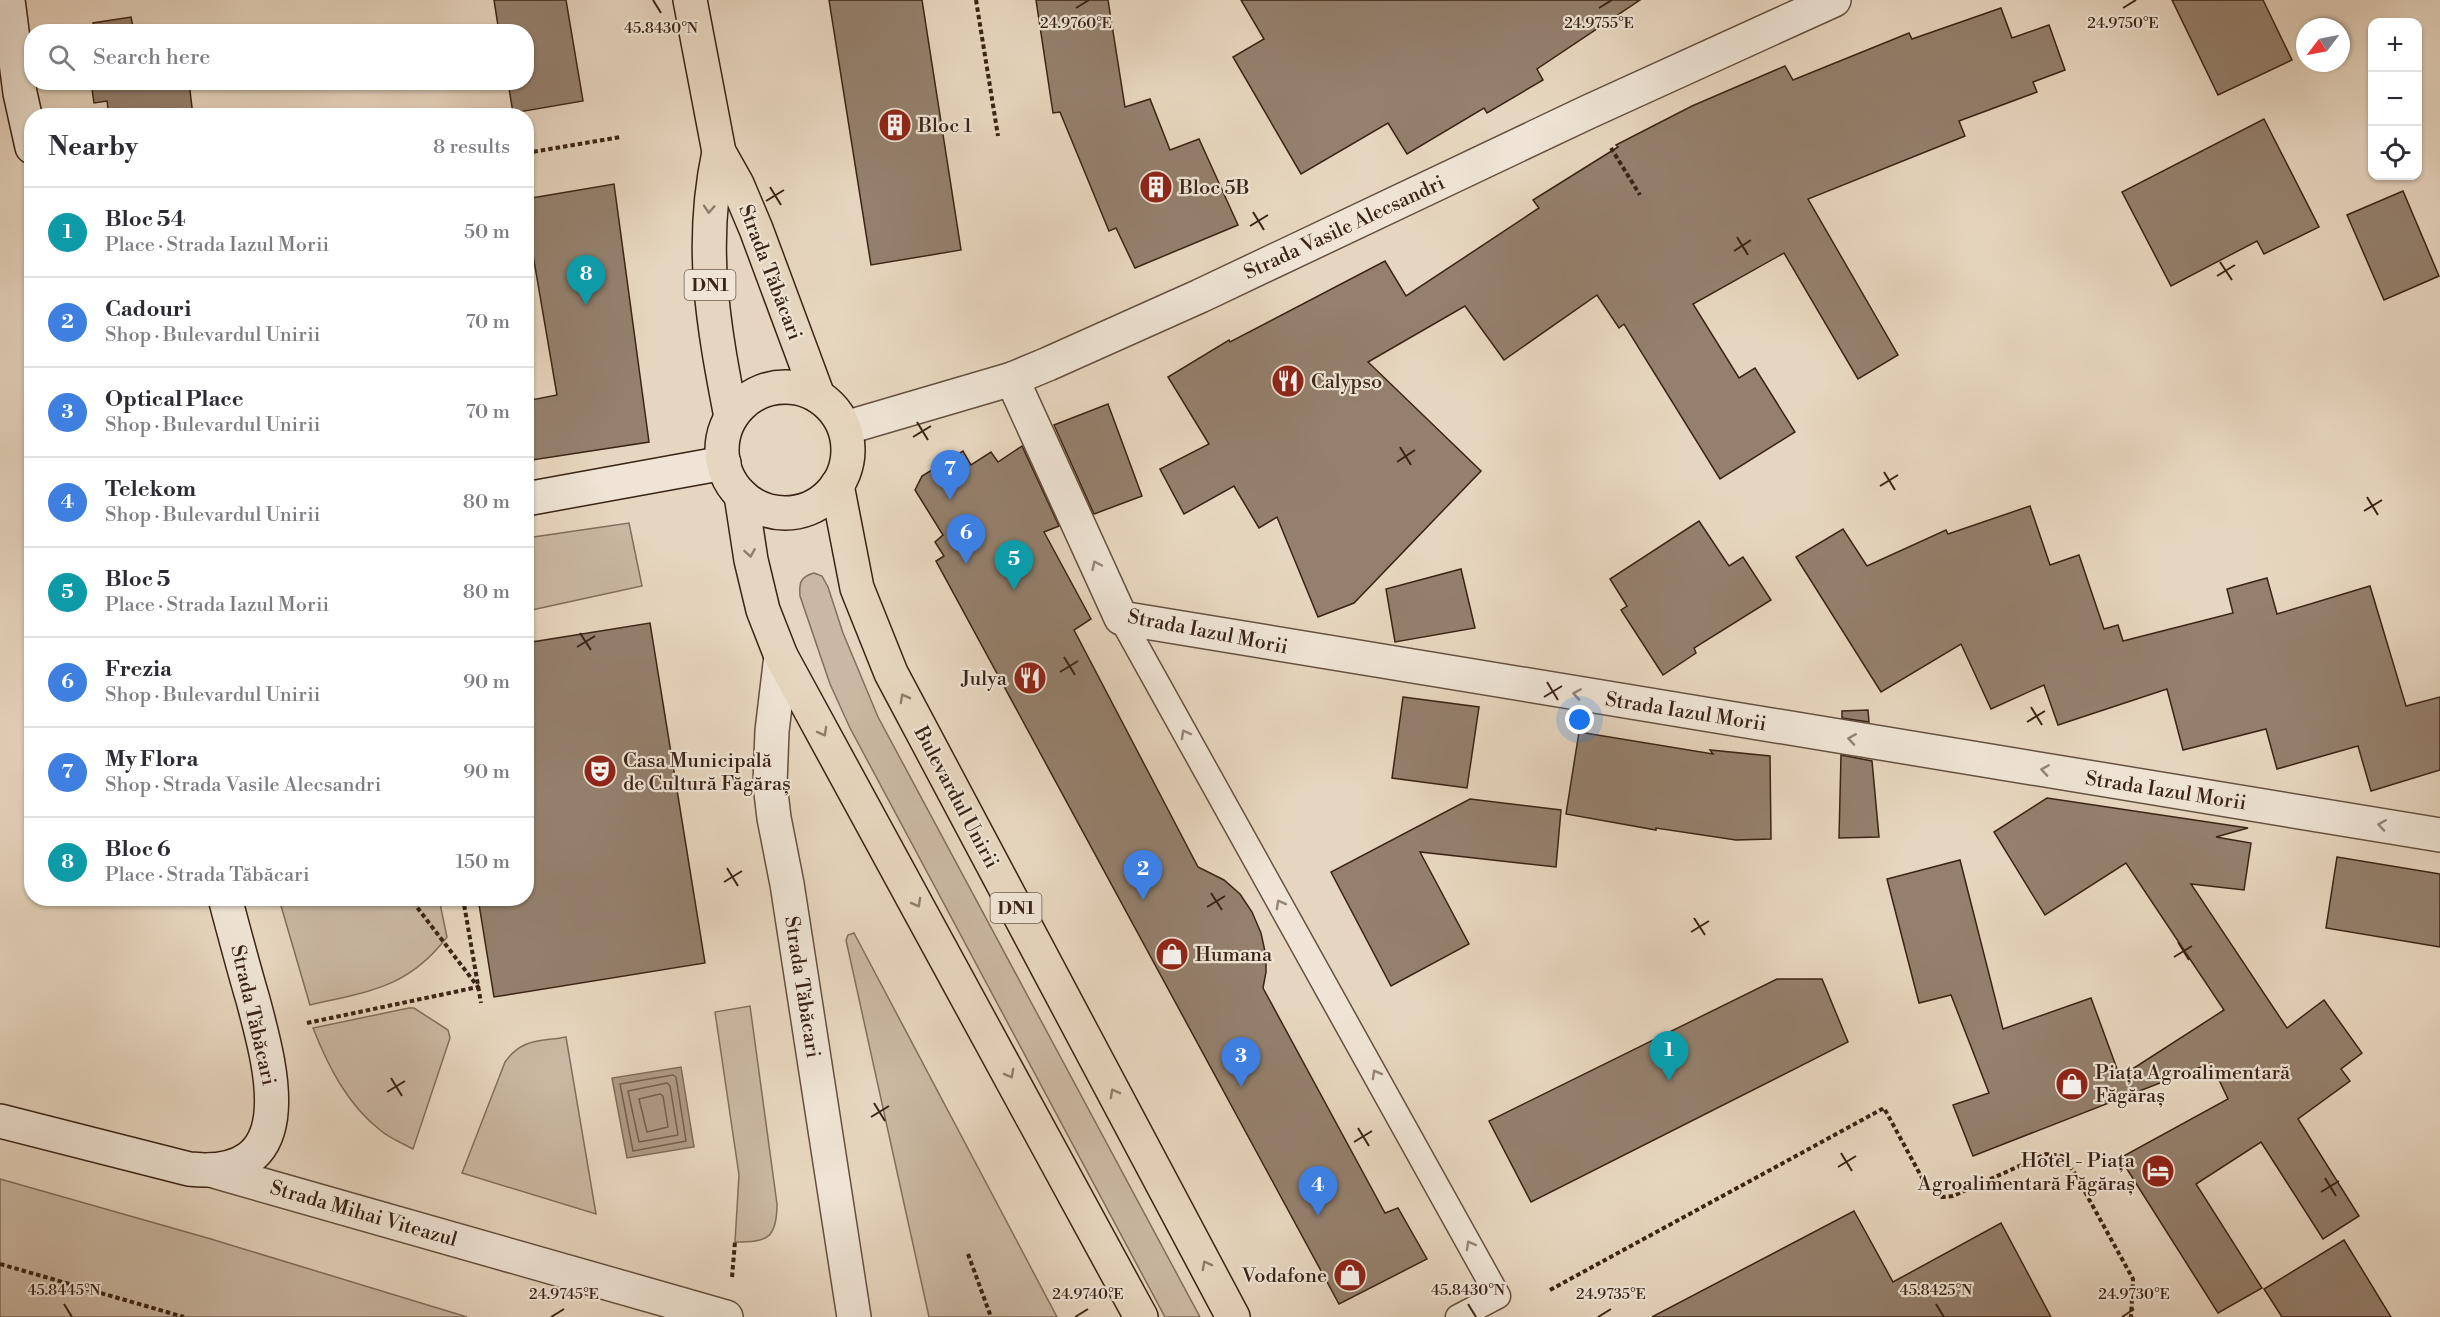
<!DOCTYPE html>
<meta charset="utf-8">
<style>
:root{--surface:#fff;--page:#f2f2f3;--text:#2b2b33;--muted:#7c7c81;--line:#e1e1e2;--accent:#8f2418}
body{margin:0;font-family:"Libre Bodoni",serif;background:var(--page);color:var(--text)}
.controls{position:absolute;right:18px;top:18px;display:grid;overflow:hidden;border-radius:12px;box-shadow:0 2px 4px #0004}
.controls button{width:54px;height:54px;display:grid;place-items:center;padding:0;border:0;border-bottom:2px solid var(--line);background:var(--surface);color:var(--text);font:30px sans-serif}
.compass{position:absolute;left:2296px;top:18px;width:54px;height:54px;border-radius:50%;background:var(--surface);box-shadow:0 2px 4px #0004;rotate:238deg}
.you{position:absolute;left:1580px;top:720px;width:21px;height:21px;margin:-15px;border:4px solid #fff;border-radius:50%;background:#1a73e8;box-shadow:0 0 0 9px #1a73e833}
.badge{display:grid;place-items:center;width:39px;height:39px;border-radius:50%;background:var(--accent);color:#fff;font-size:20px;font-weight:700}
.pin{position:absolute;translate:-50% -50px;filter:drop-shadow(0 2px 3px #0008)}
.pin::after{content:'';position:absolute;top:32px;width:21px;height:18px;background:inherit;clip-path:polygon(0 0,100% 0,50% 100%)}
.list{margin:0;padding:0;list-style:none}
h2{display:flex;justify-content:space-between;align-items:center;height:78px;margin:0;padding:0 24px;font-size:26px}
h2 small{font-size:20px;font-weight:400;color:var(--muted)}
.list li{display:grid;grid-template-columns:39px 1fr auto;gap:18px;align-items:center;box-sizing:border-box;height:90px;padding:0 24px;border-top:2px solid var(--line)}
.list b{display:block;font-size:22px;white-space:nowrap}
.list p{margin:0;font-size:20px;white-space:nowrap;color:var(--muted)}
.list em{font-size:20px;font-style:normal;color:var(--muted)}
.icon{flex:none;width:33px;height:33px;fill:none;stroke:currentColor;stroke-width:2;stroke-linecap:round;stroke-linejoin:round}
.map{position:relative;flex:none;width:2440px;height:1317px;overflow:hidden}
.search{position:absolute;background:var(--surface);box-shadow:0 2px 4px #0004;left:24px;top:24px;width:510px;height:66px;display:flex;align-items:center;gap:15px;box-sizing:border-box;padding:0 21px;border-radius:24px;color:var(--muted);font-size:22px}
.panel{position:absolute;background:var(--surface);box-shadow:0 2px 4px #0004;left:24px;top:108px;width:510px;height:798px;border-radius:24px}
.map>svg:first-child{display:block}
.green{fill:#cab8a2;stroke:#826e5c;stroke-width:1.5}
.water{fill:#ad9985;stroke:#7f6a58;stroke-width:1.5}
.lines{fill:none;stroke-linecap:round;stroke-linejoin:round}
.shore{stroke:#745e4d;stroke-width:1.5}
.building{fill:#94806d;stroke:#3b2315;stroke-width:1.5}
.service-casing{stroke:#665040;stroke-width:27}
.pedestrian-casing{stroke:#665040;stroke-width:36}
.minor-casing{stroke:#665040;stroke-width:36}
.tertiary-casing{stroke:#665040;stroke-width:36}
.secondary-casing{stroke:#3b2315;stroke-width:36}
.primary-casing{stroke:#3b2315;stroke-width:36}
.path{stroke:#3b2315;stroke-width:4;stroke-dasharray:4.5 3;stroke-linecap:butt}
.service{stroke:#efe4d5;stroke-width:24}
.pedestrian{stroke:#efe4d5;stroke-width:33}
.minor{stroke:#efe4d5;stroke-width:33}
.tertiary{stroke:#efe4d5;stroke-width:33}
.secondary{stroke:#efe4d5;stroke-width:33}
.primary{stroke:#e7d6bf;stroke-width:33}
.oneway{stroke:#917c6a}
.oneway2{stroke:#958475}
.ticks{fill:none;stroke:#3b2315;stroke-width:2}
.labels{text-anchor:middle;stroke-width:4.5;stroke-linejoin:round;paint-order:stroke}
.shield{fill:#efe4d5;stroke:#715d4f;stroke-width:1.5}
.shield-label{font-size:18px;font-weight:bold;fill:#3b2315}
.poi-label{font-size:20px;fill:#3b2315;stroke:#efe4d5;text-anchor:start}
.street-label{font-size:20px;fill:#3b2315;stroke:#efe4d5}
.ticks-label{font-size:15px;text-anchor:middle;fill:#3b2315;stroke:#efe4d5;stroke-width:4.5;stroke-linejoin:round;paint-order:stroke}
</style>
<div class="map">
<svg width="2440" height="1317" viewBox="0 0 2440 1317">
<rect width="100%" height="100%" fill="#e7d6bf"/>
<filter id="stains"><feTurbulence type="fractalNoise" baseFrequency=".00333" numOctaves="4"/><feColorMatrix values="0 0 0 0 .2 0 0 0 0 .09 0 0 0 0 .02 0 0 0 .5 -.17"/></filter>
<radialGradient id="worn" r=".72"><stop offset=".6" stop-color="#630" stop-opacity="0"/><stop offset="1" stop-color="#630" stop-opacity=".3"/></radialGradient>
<g class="green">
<path d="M629,523L642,586L527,611V538Z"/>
<path d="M814,573L822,576L828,587L843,633L878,717L1200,1317H1165L850,728L830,684L800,596C799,583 800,577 814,573Z"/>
<path d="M279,899H439L447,937C408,988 370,991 310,1005Z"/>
<path d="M854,933L1057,1317H929L846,940L848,935Z"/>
<path d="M750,1006L777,1204C777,1239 767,1242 735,1242L739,1175L715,1012Z"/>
<path d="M409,1008H414L448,1030L450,1038L413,1149C402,1143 389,1138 380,1130C347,1104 328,1066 313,1028Z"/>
<path d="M566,1037L596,1214L462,1173L505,1062C522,1038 539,1042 566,1037Z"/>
<path d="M0,1179L211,1239L467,1317H0Z"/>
</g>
<path class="water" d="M681,1067L694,1147L627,1158L612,1078Z"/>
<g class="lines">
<g class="shore">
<path d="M673,1075L676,1077L686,1141L633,1151L620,1084Z"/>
<path d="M667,1083L670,1086L678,1135L639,1142L628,1091Z"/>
<path d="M660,1094L663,1096L668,1127L647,1132L639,1099Z"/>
</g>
</g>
<g class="building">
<path d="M494,0H566L583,101L513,113L508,82H526V32H499Z"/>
<path d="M829,0H922L961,250L871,265Z"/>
<path d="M1036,0H1108L1125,107L1150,99L1170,150L1199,139L1238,225L1135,268L1116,228L1109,231L1060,112L1053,113Z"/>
<path d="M1241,0H1640L1537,69L1543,80L1487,113L1484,108L1407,154L1388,123L1301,174L1233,57L1264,39Z"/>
<path d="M2172,0H2263L2292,60L2218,95Z"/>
<path d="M2001,8L2012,38L2049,25L2065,70L2033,82L2037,92L1959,121L1965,136L1808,199L1898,355L1858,379L1784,253L1693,304L1739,378L1755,368L1795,432L1720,479L1624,324L1619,328L1597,295L1504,360L1465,306L1368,362L1481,471L1354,603L1318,617L1277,517L1259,528L1234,486L1184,514L1160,469L1209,444L1168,377L1229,340L1230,342L1385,261L1406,296L1539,208L1533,200L1618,147L1616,145L1692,106L1785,66L1793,80L1909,33L1912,39Z"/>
<path d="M131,17L134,32H94L93,23Z"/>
<path d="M91,82H189L193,116H109L107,101L94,103Z"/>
<path d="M2264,119L2319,227L2264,254L2257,241L2171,286L2122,192Z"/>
<path d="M614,184L649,442L526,461V401L557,395L526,214V199Z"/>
<path d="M2403,191L2439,276L2384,300L2347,215Z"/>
<path d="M1108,404L1142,496L1094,514L1054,425Z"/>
<path d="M1022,446L1059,526L1044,532L1091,619L1074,630L1198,867L1224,880L1240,894L1252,912L1261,933L1266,956V972L1263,988L1385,1213L1398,1208L1427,1259L1339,1304L936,561L944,556L935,542L943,535L915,490L922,476L963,451L971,465L991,452L998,462Z"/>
<path d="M2030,506L2050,565L2079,555L2104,629L2118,625L2123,641L2233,613L2227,589L2267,578L2277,614L2370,586L2406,706L2440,697V770L2371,791L2358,746L2277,769L2266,729L2183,750L2167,689L2058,725L2044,685L1991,709L1961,644L1881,692L1796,557L1843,529L1867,566L1946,530L1948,534Z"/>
<path d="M1699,521L1729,566L1743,557L1771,600L1694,648L1696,653L1663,675L1621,610L1627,606L1610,579Z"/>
<path d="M1461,569L1475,628L1395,642L1386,589Z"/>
<path d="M650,623L705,963L494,997L478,898H526V643Z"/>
<path d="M1403,697L1479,707L1467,788L1392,778Z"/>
<path d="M1868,710L1869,722L1842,718V711Z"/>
<path d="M1579,732L1713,754L1710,750L1770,756L1771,839L1736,840L1656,828V830L1566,814Z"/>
<path d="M1841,755L1872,761L1879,837L1839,838Z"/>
<path d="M2047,798L2248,828L2216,837L2251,843L2244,890L2191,884L2287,1028L2324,1000L2362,1053L2341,1069L2350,1081L2298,1119L2359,1216L2323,1239L2261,1142L2196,1184L2262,1288L2218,1313L2120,1158L2228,1099L2211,1063L1973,1156L1953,1105L1989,1093L1951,995L1919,1003L1887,879L1960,860L2003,1029L2091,998L2120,1077L2224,1010L2126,863L2045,915L1994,832Z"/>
<path d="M1470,799L1561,810L1556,867L1420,852L1469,944L1391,986L1331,872Z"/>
<path d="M2337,857L2440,874V947L2326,928Z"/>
<path d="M1777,979H1822L1848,1042L1531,1202L1489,1121Z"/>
<path d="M1854,1211L1893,1282L2001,1223L2051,1317H1652Z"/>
<path d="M2344,1240L2391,1317H2282L2264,1289Z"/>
</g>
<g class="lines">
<g class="service-casing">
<path id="service" d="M1121,618L1498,1296L1458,1317"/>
</g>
<g class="pedestrian-casing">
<g id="pedestrian">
<path d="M781,656L772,731L770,784L774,818L787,884L854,1317"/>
<path d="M210,1170L726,1317"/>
</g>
</g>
<g class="minor-casing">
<path id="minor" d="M1012,379L1121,618L2440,835"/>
</g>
<g class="tertiary-casing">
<path id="tertiary" d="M845,428L1012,379L1048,364L1200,296L1588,112L1834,0"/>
</g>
<g class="secondary-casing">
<g id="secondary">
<path d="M8,0L20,93L32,147"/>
<path d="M526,499L724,463"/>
<path d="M0,1121L189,1169C304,1181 271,1068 253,1000C243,966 234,932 225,898"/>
</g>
</g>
<g class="primary-casing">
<g id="primary">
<path d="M690,0L719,152L737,184L756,229L818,396"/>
<path d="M719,152C699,246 713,324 731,417"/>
<circle cx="785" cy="450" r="63"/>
<path d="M837,485L857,588L891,673L1233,1317"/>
<path d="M741,495L751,560L763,610L781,656L1141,1317"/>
</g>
</g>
<g class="path">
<path d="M976,0L998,136"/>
<path d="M1611,148L1640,195"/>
<path d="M526,153L621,137"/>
<path d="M463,898L481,1003"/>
<path d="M307,1023L478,987L410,898"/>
<path d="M968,1254L991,1317"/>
<path d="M0,1264L184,1317"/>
<path d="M732,1277L735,1242"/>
<path d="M1550,1290L1884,1108L1927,1187L1942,1197L1953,1196L2046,1154L2062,1156L2074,1172L2133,1279L2131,1317"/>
</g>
<use href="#service" class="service"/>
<use href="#pedestrian" class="pedestrian"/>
<use href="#minor" class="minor"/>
<use href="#tertiary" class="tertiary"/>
<use href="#secondary" class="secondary"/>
<use href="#primary" class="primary"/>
</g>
<defs><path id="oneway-chevron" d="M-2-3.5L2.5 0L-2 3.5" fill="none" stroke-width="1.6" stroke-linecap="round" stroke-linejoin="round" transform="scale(1.5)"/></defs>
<g class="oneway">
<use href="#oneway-chevron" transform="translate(709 209) rotate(94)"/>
<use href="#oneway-chevron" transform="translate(750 553) rotate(81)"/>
<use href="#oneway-chevron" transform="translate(904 698) rotate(-118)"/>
<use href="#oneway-chevron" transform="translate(823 732) rotate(61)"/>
<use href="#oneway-chevron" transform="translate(917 903) rotate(61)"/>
<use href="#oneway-chevron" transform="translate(1010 1074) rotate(62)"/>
<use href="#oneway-chevron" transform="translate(1114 1093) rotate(-118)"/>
<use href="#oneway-chevron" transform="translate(1206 1265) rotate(-118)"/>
</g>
<g class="oneway2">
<use href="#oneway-chevron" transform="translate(1096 565) rotate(-115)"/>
<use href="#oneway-chevron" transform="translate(1577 694) rotate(-171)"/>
<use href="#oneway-chevron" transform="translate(1185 734) rotate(-119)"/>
<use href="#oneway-chevron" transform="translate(1852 739) rotate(-171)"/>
<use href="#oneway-chevron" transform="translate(2045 770) rotate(-171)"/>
<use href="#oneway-chevron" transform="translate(2382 825) rotate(-171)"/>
<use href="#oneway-chevron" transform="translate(1280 904) rotate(-119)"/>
<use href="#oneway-chevron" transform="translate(1376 1074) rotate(-119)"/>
<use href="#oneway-chevron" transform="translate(1470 1245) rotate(-119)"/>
</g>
<path class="ticks" d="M653,0L661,13M1076,8L1089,0M1599,8L1612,0M2123,8L2136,0M770,187L781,205M766,201L784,190M1253,212L1264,230M1250,226L1268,215M1737,237L1748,255M1734,251L1751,240M2220,262L2232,280M2217,276L2235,265M917,422L928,440M913,437L931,426M1400,447L1411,465M1397,462L1415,450M1884,472L1895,490M1880,486L1898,475M2367,497L2378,515M2364,511L2382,500M580,633L591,650M577,647L595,636M1064,657L1075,675M1060,672L1078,661M1547,682L1558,700M1544,697L1562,686M2031,707L2042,725M2027,722L2045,711M727,868L738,886M724,882L742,871M1211,893L1222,910M1207,907L1225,896M1694,918L1705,935M1691,932L1709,921M2178,942L2189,960M2174,957L2192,946M391,1078L402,1096M387,1092L405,1081M874,1103L885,1121M871,1117L889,1106M1358,1128L1369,1146M1354,1142L1372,1131M1841,1153L1852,1171M1838,1167L1856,1156M2325,1178L2336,1196M2321,1192L2339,1181M64,1304L72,1317M1468,1304L1476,1317M1936,1304L1944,1317M551,1317L564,1309M1075,1317L1088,1309M1598,1317L1611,1309M2122,1317L2134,1309"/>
<defs>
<g id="building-disc" transform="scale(1.725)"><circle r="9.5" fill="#8f2418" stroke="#efe4d5"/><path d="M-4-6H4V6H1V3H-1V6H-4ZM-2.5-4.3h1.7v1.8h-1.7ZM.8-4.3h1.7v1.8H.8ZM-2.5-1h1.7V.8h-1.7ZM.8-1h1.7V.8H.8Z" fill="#fff"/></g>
<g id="restaurant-disc" transform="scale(1.725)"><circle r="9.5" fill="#8f2418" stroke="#efe4d5"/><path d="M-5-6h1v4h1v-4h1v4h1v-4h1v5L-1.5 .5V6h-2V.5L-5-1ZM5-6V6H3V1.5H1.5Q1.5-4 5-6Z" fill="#fff"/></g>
<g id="theatre-disc" transform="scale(1.725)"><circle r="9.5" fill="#8f2418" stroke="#efe4d5"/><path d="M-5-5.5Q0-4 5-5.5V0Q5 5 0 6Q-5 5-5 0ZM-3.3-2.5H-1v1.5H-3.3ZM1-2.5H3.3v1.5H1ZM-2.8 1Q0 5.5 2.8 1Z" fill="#fff"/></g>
<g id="shop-disc" transform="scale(1.725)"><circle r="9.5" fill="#8f2418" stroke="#efe4d5"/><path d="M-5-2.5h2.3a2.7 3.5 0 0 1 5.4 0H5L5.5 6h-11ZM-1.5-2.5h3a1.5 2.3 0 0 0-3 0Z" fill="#fff"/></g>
<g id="hotel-disc" transform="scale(1.725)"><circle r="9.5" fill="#8f2418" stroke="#efe4d5"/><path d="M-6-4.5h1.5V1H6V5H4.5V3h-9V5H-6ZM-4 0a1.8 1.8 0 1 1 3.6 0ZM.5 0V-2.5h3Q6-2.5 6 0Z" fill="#fff"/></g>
</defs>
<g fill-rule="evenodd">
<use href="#building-disc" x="895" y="125"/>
<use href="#building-disc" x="1156" y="187"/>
<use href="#restaurant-disc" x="1288" y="381"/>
<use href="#restaurant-disc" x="1030" y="678"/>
<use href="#theatre-disc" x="600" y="771"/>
<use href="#shop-disc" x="1172" y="954"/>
<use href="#shop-disc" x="2072" y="1084"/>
<use href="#hotel-disc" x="2158" y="1171"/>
<use href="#shop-disc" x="1350" y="1275"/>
</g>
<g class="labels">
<g class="shield">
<rect x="684.5" y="270" width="51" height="30" rx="4.5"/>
<rect x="990.5" y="893" width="51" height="30" rx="4.5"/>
</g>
<g class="shield-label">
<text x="710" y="291">DN1</text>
<text x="1016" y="914">DN1</text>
</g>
<g class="poi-label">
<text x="918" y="132">Bloc 1</text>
<text x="1179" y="194">Bloc 5B</text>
<text x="1311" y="388">Calypso</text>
<text x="1007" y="685" text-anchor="end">Julya</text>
<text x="623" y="767">Casa Municipală<tspan x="623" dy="23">de Cultură Făgăraș</tspan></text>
<text x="1195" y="961">Humana</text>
<text x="2095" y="1079">Piața Agroalimentară<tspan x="2095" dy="23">Făgăraș</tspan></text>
<text x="2135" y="1167" text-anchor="end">Hotel - Piața<tspan x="2135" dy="23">Agroalimentară Făgăraș</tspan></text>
<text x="1327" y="1282" text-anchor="end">Vodafone</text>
</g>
<g class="street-label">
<text transform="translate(1344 227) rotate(-25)" y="7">Strada Vasile Alecsandri</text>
<text transform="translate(771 272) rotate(69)" y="7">Strada Tăbăcari</text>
<text transform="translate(1208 631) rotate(11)" y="7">Strada Iazul Morii</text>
<text transform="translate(1686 711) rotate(9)" y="7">Strada Iazul Morii</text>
<text transform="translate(2166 790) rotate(9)" y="7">Strada Iazul Morii</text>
<text transform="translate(957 797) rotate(62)" y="7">Bulevardul Unirii</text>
<text transform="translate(803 987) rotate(81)" y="7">Strada Tăbăcari</text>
<text transform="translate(254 1015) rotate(77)" y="7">Strada Tăbăcari</text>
<text transform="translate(364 1213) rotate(16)" y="7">Strada Mihai Viteazul</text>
</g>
</g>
<g class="ticks-label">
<text x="1599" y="28">24.9755°E</text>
<text x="1076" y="28">24.9760°E</text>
<text x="2123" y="28">24.9750°E</text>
<text x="661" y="33">45.8430°N</text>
<text x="64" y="1295">45.8445°N</text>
<text x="1468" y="1295">45.8430°N</text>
<text x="1936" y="1295">45.8425°N</text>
<text x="564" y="1299">24.9745°E</text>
<text x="1088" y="1299">24.9740°E</text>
<text x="1611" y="1299">24.9735°E</text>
<text x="2134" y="1299">24.9730°E</text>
</g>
<rect width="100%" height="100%" filter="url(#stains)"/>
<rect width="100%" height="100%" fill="url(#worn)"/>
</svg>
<div class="controls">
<button>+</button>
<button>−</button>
<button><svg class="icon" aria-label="locate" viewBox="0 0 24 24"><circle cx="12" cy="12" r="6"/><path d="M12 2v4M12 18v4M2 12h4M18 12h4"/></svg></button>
</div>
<svg class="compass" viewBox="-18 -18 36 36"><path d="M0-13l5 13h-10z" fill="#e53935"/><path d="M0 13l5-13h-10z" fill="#7c7c81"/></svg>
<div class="you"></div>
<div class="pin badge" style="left:1669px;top:1081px;background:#0f9aa8">1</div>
<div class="pin badge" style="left:1143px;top:900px;background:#3f7fe0">2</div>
<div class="pin badge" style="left:1241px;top:1087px;background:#3f7fe0">3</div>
<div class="pin badge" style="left:1318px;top:1216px;background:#3f7fe0">4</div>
<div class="pin badge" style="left:1014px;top:590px;background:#0f9aa8">5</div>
<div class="pin badge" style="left:966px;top:564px;background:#3f7fe0">6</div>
<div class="pin badge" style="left:950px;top:500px;background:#3f7fe0">7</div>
<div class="pin badge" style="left:586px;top:305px;background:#0f9aa8">8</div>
<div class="search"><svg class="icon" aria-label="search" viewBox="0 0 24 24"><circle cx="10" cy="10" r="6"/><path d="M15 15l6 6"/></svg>Search here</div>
<section class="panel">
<h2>Nearby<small>8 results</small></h2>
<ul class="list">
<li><span class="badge" style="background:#0f9aa8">1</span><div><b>Bloc 54</b><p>Place · Strada Iazul Morii</p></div><em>50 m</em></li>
<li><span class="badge" style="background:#3f7fe0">2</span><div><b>Cadouri</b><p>Shop · Bulevardul Unirii</p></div><em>70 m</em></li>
<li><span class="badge" style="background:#3f7fe0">3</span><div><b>Optical Place</b><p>Shop · Bulevardul Unirii</p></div><em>70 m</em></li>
<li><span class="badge" style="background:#3f7fe0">4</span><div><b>Telekom</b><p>Shop · Bulevardul Unirii</p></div><em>80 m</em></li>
<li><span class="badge" style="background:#0f9aa8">5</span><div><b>Bloc 5</b><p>Place · Strada Iazul Morii</p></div><em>80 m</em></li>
<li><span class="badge" style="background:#3f7fe0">6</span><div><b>Frezia</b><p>Shop · Bulevardul Unirii</p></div><em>90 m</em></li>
<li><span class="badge" style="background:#3f7fe0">7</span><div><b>My Flora</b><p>Shop · Strada Vasile Alecsandri</p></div><em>90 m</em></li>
<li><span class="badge" style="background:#0f9aa8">8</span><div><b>Bloc 6</b><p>Place · Strada Tăbăcari</p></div><em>150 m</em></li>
</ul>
</section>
</div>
